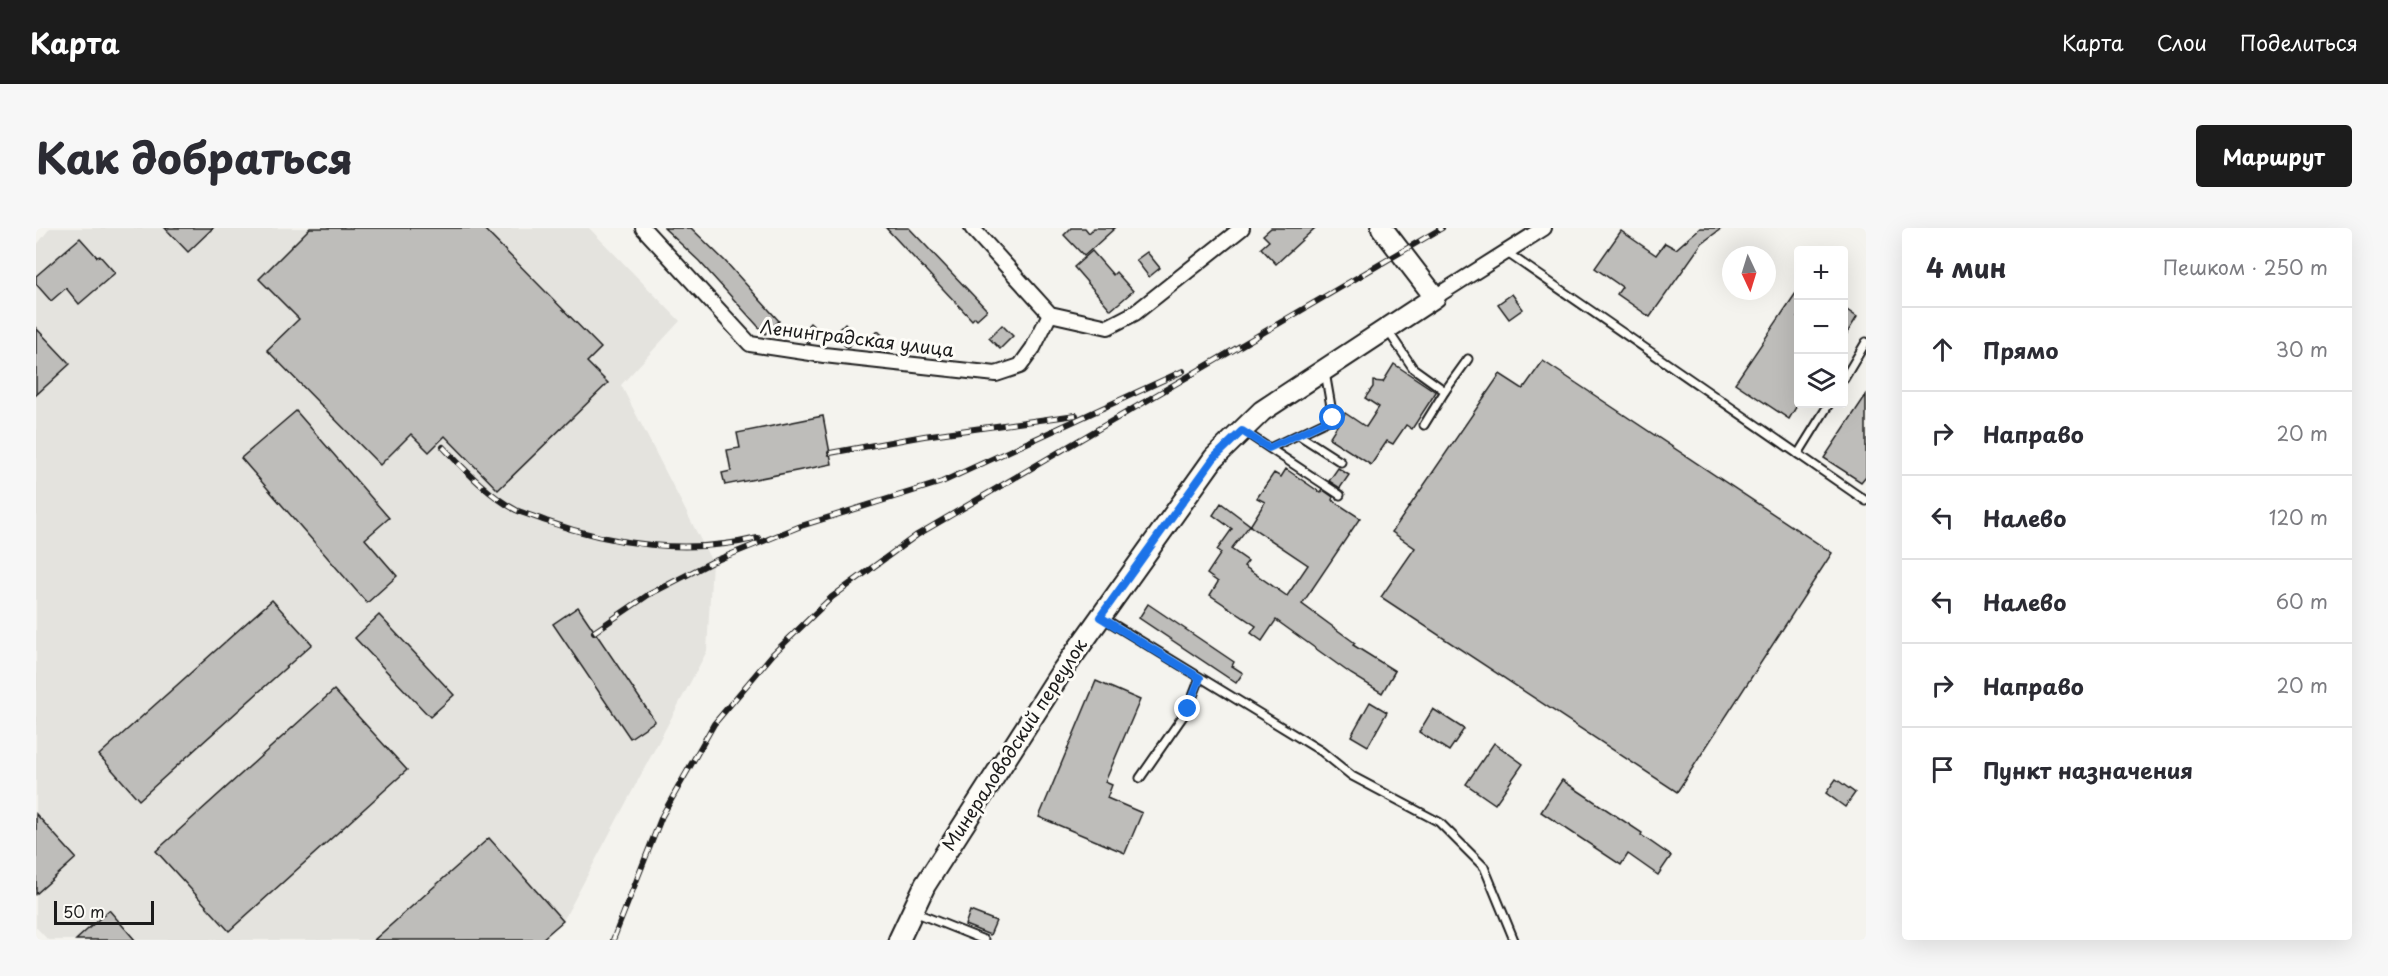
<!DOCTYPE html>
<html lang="ru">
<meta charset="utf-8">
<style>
:root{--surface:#fff;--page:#f7f7f7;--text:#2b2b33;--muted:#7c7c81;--line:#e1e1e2;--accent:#1c1c1c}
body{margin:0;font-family:"Playpen Sans",sans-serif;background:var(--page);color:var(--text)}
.controls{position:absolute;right:18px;top:18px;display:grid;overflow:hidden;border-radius:6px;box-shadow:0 6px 24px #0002}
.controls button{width:54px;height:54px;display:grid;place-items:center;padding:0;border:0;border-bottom:2px solid var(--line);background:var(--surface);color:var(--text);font:30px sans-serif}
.compass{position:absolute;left:1686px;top:18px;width:54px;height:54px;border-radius:50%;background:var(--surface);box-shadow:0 6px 24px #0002;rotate:176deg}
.scale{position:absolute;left:18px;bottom:15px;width:100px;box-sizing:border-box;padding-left:6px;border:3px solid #1c1c1c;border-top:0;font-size:16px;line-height:21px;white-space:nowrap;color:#1c1c1c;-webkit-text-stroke:4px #fdfcf7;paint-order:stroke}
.stop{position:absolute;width:18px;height:18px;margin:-14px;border:4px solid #1a73e8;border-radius:50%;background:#fff}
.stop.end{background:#1a73e8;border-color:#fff;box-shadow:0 2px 6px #0008}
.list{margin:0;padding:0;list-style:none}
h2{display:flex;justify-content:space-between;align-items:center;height:78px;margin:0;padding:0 24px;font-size:26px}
h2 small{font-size:20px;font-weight:400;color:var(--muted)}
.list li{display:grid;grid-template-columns:39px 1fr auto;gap:18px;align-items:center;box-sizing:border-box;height:84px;padding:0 24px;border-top:2px solid var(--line)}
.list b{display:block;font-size:22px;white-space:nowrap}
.list em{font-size:20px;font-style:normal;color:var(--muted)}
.icon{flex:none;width:33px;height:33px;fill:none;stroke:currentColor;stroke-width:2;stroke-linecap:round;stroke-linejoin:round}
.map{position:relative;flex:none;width:1830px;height:712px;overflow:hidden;border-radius:6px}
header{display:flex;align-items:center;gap:36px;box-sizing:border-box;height:84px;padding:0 30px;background:var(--accent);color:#fff}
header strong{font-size:28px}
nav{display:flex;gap:33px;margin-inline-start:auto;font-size:21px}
.intro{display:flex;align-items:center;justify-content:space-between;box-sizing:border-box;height:144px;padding:0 36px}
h1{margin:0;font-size:42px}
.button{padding:15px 27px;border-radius:6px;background:var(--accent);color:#fff;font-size:21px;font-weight:700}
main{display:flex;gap:36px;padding:0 36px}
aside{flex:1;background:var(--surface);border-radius:6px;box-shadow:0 6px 24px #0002}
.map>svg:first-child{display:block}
.built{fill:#e4e3de}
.building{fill:#bebdba;stroke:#1c1c1c;stroke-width:1.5}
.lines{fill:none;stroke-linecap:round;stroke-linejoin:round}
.lane-casing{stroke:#1c1c1c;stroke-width:11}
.street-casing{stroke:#1c1c1c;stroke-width:18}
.secondary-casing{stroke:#1c1c1c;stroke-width:24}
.lane{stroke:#fdfcf7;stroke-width:7}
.street{stroke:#fdfcf7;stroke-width:14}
.secondary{stroke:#fdfcf7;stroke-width:20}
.rail-casing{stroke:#1c1c1c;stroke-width:6}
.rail{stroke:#fdfcf7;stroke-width:4;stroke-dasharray:11;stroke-linecap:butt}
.route{stroke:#1a73e8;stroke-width:8}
.labels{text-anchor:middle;stroke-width:6;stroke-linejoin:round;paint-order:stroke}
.street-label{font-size:18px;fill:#1c1c1c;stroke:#fdfcf7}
</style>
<header>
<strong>Карта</strong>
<nav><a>Карта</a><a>Слои</a><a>Поделиться</a></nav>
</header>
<div class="intro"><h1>Как добраться</h1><a class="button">Маршрут</a></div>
<main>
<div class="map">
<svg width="1830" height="712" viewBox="0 0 1830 712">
<rect width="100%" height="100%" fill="#f4f3ee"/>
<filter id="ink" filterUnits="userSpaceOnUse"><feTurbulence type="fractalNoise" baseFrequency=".0167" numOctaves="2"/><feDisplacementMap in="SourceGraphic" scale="12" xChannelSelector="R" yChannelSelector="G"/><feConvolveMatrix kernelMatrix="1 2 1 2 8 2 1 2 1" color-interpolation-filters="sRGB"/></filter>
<g filter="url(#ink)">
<path class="built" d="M14,0H553L644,93L585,157L676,334L671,423L527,693L505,712H12L0,699V18Z"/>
<g class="building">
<path d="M129,0H177L152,24Z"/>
<path d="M274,0H447L565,120L551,134L572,155L462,262L409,208L393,224L375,206L344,237L231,122L263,91L223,51Z"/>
<path d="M628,0H655L689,33L743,93L729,106L663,33Z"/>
<path d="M850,0H873L951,82L941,91L939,89L936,92Z"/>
<path d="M1035,0H1049L1053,5L1058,0H1079L1048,28L1028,7Z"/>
<path d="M1235,0H1279L1240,36L1225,20L1233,13L1227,7Z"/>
<path d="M1664,0H1686L1666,15L1614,89L1581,66L1586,59L1559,40L1585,3L1620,27L1629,15L1640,21Z"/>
<path d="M44,10L61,29L64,28L79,45L43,76L30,60L15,73L0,56V48Z"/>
<path d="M1056,23L1077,47L1080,44L1097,63L1075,82L1038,39Z"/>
<path d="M1111,24L1124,40L1113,49L1100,32Z"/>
<path d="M1762,62V176L1753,191L1699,155Z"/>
<path d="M1476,66L1487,81L1473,91L1462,76Z"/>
<path d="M1808,80L1821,89L1808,110Z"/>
<path d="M774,95L784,104L773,116L763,107Z"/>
<path d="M809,95L822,109L811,120L798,106Z"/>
<path d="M966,97L977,108L964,121L953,110Z"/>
<path d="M0,100L34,136L0,167Z"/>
<path d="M842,103L856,117L849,125L833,112Z"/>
<path d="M1507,133L1796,325L1641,564L1345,369L1379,320L1356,304L1464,146L1487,161Z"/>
<path d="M1358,136L1400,164L1376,201L1370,197L1357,216L1351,213L1335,237L1293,210L1309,185L1330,199L1343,179L1329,170L1337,159V153L1347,154Z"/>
<path d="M1830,167V248L1825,254L1788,230Z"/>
<path d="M260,183L353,290L329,311L361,348L331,375L205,230Z"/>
<path d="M787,188L796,236L689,257L686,245L695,243L691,222L704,220L701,205Z"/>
<path d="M1302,240L1313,247L1304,260L1293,253Z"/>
<path d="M1250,241L1285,265L1287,262L1297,269L1296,272L1324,290L1266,376L1319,415L1317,417L1359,443L1346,465L1315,446L1240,392L1226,413L1215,405L1220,398L1174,367L1182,354L1171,346L1185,325L1181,322L1196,301L1177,287L1185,275L1214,297L1195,321L1212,333L1208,338L1251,368L1272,337L1214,298L1229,274L1221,270L1238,245L1245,249Z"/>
<path d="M236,372L276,416L103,572L63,527Z"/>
<path d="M1112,376L1198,434L1196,438L1207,445L1200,455L1103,390Z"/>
<path d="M542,379L619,493L594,510L517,396Z"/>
<path d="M343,387L418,467L394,489L319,410Z"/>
<path d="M1060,453L1104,472L1069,554L1076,557L1071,570L1106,585L1089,625L1003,589Z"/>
<path d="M298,462L371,542L193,703L120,623Z"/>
<path d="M1334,474L1351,484L1332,518L1315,508Z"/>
<path d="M1397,481L1428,501L1413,523L1383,504Z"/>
<path d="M1458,515L1487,536L1459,576L1430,556Z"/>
<path d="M1800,551L1819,565L1809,579L1790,565Z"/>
<path d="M1526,552L1606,605L1605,607L1635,628L1622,647L1592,626L1585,637L1505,584Z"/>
<path d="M0,586L40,630L0,666Z"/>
<path d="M453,610L527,693L505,712H338Z"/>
<path d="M73,682L99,712H40Z"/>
<path d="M934,683L960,693L954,707L929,697Z"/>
</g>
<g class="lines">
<g class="lane-casing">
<g id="lane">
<path d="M1470,24L1830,273"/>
<path d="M1352,103L1377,140L1409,163L1388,197"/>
<path d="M1808,151L1830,114"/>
<path d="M1409,163L1432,131"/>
<path d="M1209,204L1304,267"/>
<path d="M1263,207L1305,234"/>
<path d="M1234,220L1297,190L1289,144"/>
<path d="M1762,226L1793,176"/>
<path d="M1067,390L1285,523L1316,548L1403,594L1448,639L1478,712"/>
<path d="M1104,550L1152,481L1164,450"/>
<path d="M878,684L948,712"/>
</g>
</g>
<g class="street-casing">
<g id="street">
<path d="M607,0L714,116L788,127L960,146L984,138L997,120L1014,86"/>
<path d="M936,0L1014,86L1072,99L1099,85L1206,0"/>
<path d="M1399,69L1508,0"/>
</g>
</g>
<g class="secondary-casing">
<path id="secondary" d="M863,712L889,657L1024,446L1178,230L1226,183L1399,69L1346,0"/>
</g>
<use href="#lane" class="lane"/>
<use href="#street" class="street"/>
<use href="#secondary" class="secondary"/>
<g class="rail-casing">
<g id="rail">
<path d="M407,219C429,242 452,267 480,282C489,286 500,289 510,293C577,317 652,327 722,310"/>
<path d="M794,225L888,208L1040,187"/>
<path d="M558,404L612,367L676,334L765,298L906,254L1147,143"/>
<path d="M577,712L626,588L678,496L737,426L796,369L881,307L1406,0"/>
</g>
</g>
<use href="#rail" class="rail"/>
</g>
</g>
<g class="lines" filter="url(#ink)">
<path class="route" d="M1152,481L1164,450L1064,389L1178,230L1206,203L1233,220L1297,190"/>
</g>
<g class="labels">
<g class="street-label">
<text transform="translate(821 111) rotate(7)" y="6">Ленинградская улица</text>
<text transform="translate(979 517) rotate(-57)" y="6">Минераловодский переулок</text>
</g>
</g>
</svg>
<div class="controls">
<button>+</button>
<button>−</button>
<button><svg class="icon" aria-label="layers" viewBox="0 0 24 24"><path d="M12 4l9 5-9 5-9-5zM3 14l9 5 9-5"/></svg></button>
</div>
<svg class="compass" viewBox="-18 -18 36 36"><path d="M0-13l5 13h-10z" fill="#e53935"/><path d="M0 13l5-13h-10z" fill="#7c7c81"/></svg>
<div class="scale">50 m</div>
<div class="stop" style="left:1297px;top:190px"></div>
<div class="stop end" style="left:1152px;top:481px"></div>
</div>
<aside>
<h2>4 мин<small>Пешком · 250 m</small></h2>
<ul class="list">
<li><svg class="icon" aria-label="ahead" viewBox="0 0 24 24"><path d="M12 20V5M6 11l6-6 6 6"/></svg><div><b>Прямо</b></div><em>30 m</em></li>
<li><svg class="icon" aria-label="right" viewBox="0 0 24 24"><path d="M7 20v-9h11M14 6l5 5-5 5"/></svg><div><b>Направо</b></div><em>20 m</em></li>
<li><svg class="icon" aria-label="left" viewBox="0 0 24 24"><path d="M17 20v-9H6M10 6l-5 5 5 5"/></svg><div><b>Налево</b></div><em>120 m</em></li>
<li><svg class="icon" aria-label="left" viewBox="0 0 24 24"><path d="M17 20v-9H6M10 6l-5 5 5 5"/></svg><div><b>Налево</b></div><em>60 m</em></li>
<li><svg class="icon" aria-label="right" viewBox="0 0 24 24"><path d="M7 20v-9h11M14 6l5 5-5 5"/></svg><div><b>Направо</b></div><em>20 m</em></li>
<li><svg class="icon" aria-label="arrive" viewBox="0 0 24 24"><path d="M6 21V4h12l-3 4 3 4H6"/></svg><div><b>Пункт назначения</b></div></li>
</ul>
</aside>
</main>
